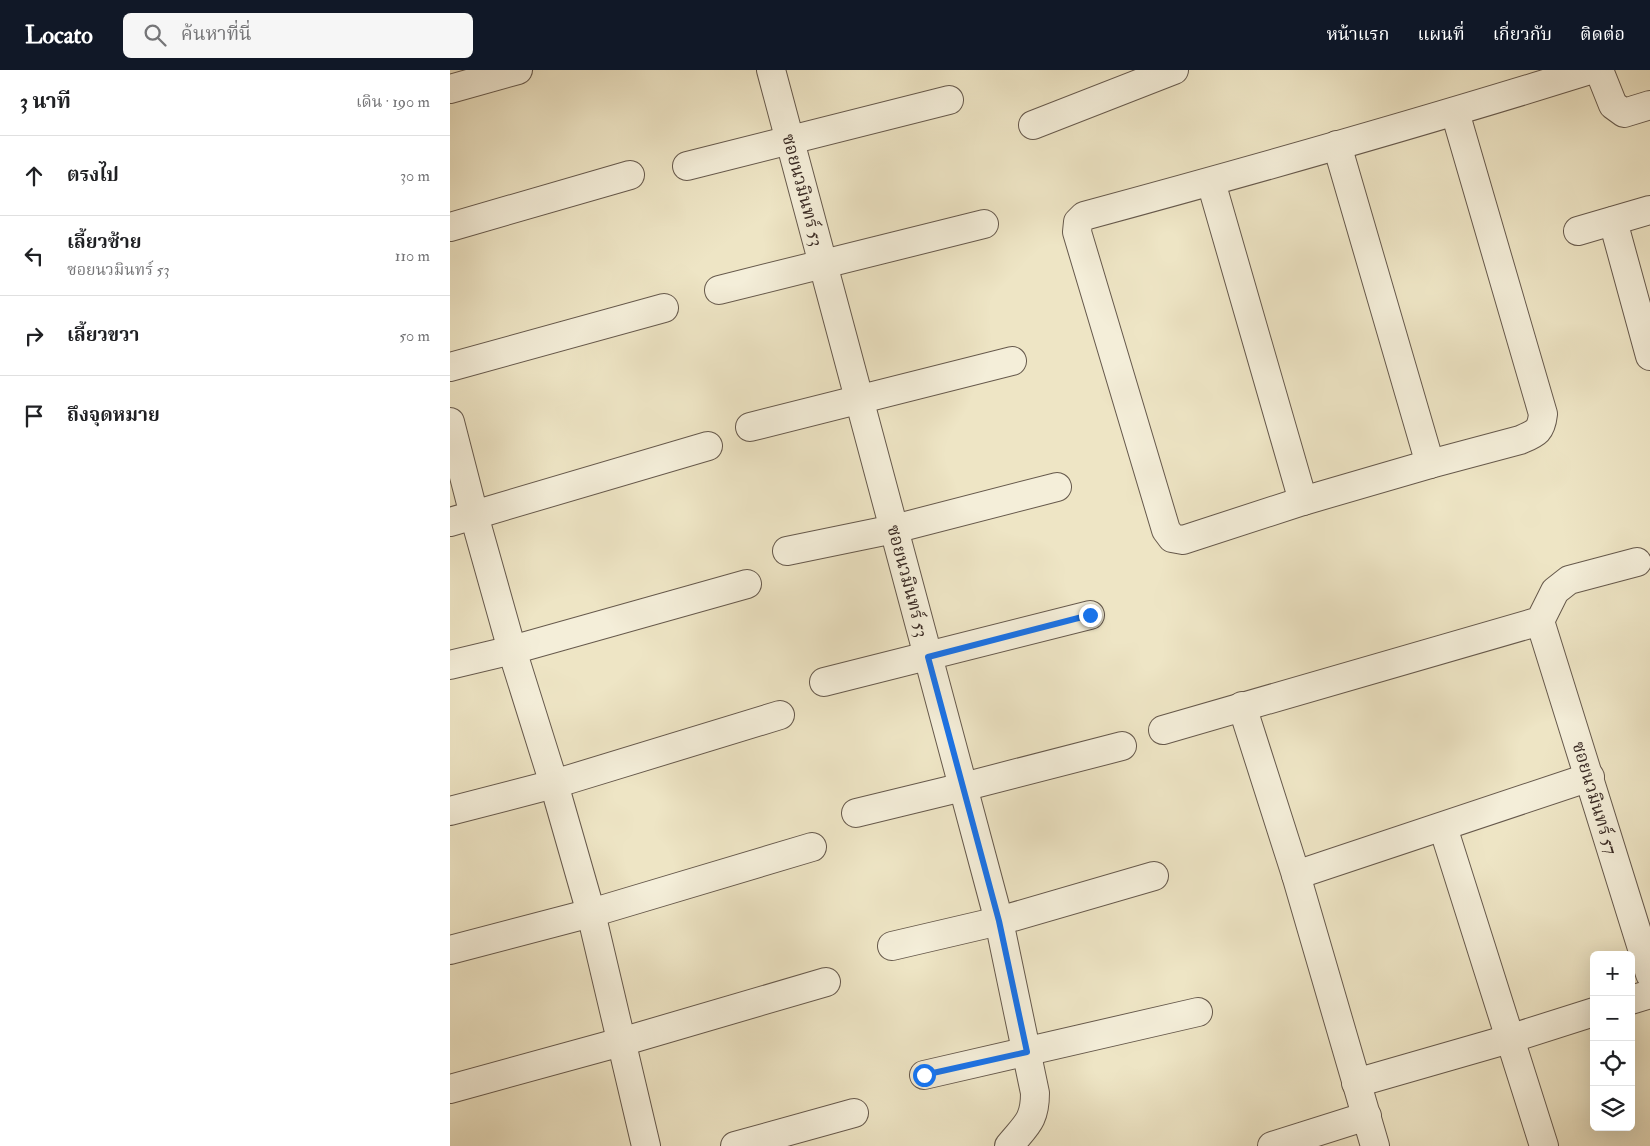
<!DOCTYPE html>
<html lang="th">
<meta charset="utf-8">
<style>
:root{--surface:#fff;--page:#f6f6f6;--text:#202124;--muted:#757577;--line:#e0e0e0;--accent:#111827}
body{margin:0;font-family:"IM FELL Double Pica","Noto Serif Thai",serif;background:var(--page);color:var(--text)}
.controls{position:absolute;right:15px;bottom:15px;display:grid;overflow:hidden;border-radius:8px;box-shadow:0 5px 20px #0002}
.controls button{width:45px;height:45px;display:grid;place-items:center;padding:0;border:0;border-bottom:1px solid var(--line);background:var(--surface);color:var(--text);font:25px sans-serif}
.stop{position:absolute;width:15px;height:15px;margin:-11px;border:4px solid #1a73e8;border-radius:50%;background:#fff}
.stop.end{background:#1a73e8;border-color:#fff;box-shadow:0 1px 5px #0008}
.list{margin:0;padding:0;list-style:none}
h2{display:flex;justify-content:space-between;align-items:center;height:65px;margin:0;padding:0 20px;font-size:21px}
h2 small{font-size:16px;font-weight:400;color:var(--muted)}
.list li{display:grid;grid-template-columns:32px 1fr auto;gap:15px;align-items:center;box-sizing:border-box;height:80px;padding:0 20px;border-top:1px solid var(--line)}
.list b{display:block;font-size:19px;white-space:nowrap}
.list p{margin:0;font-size:16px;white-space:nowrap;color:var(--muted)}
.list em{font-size:16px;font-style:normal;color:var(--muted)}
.icon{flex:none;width:28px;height:28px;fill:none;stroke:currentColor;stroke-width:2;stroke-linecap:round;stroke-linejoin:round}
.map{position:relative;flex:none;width:1200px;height:1076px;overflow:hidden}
header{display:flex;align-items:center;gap:30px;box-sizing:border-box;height:70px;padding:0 25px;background:var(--accent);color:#fff}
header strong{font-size:24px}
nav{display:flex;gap:28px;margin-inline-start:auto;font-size:18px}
.search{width:350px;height:45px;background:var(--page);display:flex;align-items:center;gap:12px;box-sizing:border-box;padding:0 18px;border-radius:8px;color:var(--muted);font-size:19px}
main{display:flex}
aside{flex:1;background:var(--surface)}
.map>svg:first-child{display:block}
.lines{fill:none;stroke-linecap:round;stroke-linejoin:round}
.minor-casing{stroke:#66594c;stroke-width:30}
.minor{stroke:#f4eed9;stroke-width:28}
.route{stroke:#1a73e8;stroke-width:6}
.labels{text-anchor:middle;stroke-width:4;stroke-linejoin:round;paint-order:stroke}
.street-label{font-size:18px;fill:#392a24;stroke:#f4eed9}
</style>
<header>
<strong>Locato</strong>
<div class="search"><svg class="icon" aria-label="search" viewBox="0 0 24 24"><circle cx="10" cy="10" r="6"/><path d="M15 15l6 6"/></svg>ค้นหาที่นี่</div>
<nav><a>หน้าแรก</a><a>แผนที่</a><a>เกี่ยวกับ</a><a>ติดต่อ</a></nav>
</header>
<main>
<aside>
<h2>3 นาที<small>เดิน · 190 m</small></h2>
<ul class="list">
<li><svg class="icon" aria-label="ahead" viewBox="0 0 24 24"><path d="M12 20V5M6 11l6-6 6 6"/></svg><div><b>ตรงไป</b></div><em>30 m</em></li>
<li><svg class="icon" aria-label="left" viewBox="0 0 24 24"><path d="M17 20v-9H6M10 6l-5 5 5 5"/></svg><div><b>เลี้ยวซ้าย</b><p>ซอยนวมินทร์ 53</p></div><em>110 m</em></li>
<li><svg class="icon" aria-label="right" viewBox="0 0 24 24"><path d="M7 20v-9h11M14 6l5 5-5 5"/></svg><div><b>เลี้ยวขวา</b></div><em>50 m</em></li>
<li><svg class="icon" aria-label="arrive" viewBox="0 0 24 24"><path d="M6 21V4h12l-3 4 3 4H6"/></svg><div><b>ถึงจุดหมาย</b></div></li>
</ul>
</aside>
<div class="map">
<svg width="1200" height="1076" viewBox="0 0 1200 1076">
<rect width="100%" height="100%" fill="#eee5c5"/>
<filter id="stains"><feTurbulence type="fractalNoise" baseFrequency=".004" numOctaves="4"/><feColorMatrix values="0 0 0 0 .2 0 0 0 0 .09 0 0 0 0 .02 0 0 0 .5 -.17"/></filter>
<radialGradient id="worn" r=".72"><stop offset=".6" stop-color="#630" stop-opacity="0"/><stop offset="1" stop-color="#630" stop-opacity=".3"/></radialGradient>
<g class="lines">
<g class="minor-casing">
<g id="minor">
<path d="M321,0L549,851L585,1023C585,1051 576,1055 559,1076"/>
<path d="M1149,0L1163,35L1174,43L1200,35"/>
<path d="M0,19L68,0"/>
<path d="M1005,42L1093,344C1091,362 1086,363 1070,370L980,394L853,431L733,470L722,468L716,460L627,162L628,152L634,146C804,100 973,52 1140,0"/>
<path d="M583,55L724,0"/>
<path d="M887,75L980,394"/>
<path d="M237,96L499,30"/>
<path d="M761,112L853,431"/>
<path d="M1163,151L1200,286"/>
<path d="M0,157L180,105"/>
<path d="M1128,161L1200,140"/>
<path d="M269,220L534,154"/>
<path d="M0,297L214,238"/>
<path d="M0,352L24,445L62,580L104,714L141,843L196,1076"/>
<path d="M300,357L562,291"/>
<path d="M0,452L258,376"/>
<path d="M337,481L444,459L607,417"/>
<path d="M1090,551L1200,904"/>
<path d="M0,595L62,580L297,514"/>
<path d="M374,612L640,545"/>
<path d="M792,636L846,805L925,1076"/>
<path d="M713,660L1090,551L1105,521L1119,510L1187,492"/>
<path d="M0,741L104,714L330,645"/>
<path d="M406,743L513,717L672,676"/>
<path d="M993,757L1094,1076"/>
<path d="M846,805L1140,707"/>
<path d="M442,876L549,851L704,806"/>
<path d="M0,880L141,843L362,777"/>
<path d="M1181,930L1200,924"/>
<path d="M474,1005L748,942"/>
<path d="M906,1013L1059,969L1144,942"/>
<path d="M0,1019L171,972L376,912"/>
<path d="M285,1076L404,1043"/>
<path d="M822,1076L917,1046"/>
</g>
</g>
<use href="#minor" class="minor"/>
</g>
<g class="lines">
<path class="route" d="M474,1005L577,982L549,851L478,587L640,545"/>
</g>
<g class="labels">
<g class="street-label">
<text transform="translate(353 120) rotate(75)" y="6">ซอยนวมินทร์ 53</text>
<text transform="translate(458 511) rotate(75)" y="6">ซอยนวมินทร์ 53</text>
<text transform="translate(1145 728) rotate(73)" y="6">ซอยนวมินทร์ 57</text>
</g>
</g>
<rect width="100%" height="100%" filter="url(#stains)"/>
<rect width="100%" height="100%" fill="url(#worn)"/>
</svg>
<div class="controls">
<button>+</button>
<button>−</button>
<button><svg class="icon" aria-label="locate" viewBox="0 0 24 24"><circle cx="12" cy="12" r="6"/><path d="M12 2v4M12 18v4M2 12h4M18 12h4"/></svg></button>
<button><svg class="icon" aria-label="layers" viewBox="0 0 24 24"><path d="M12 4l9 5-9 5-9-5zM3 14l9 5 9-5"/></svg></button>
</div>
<div class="stop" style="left:474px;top:1005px"></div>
<div class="stop end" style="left:640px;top:545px"></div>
</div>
</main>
